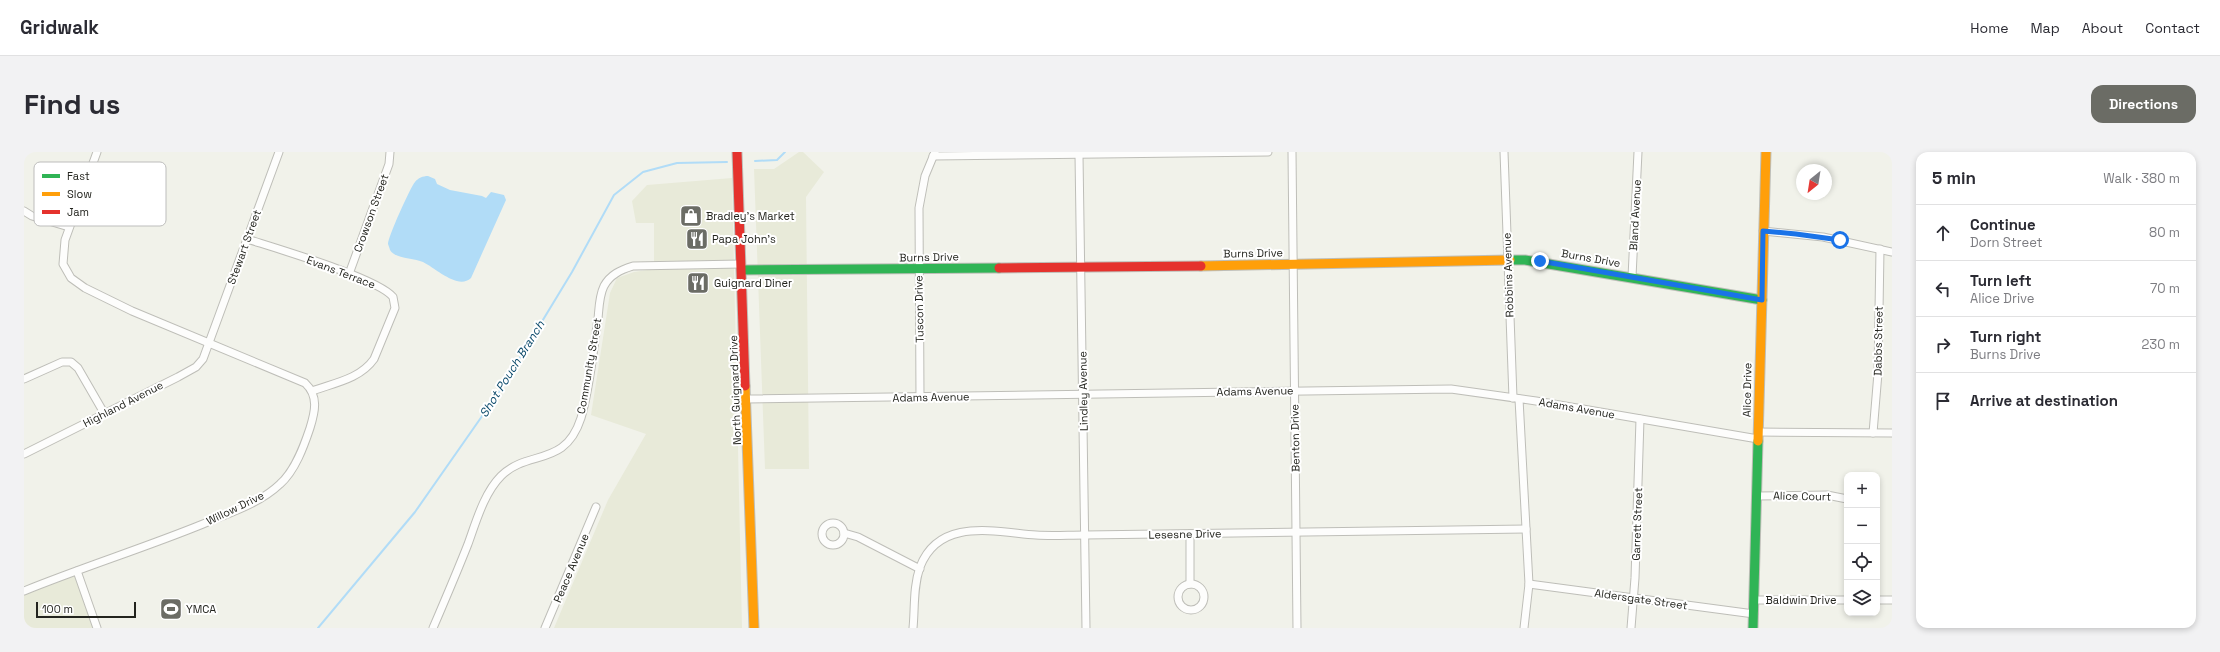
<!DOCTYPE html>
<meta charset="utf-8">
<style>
:root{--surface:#fff;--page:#f2f2f3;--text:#2b2b33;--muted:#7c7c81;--line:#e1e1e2;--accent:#6b6c65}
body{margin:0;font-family:"Space Grotesk",sans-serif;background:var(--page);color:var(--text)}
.controls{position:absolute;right:12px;bottom:12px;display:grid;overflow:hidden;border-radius:8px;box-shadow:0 2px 6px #0003}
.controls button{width:36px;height:36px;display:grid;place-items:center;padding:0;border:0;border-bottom:1px solid var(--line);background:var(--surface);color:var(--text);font:20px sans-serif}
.compass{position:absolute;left:1772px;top:12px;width:36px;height:36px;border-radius:50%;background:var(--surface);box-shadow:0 2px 6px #0003;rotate:210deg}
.scale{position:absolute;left:12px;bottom:10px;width:100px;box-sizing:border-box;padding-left:4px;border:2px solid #23241e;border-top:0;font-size:11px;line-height:14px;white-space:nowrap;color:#23241e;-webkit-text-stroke:3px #fff;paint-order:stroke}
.stop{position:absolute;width:12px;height:12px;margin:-9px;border:3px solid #1a73e8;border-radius:50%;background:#fff}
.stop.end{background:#1a73e8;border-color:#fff;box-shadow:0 1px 4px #0008}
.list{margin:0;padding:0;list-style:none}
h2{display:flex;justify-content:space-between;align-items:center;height:52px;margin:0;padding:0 16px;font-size:17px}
h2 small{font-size:13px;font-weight:400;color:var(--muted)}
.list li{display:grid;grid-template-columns:26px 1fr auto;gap:12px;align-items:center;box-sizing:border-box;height:56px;padding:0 16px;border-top:1px solid var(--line)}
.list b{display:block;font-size:15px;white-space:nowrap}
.list p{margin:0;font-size:13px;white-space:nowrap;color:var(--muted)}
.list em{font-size:13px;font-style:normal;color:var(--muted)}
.icon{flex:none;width:22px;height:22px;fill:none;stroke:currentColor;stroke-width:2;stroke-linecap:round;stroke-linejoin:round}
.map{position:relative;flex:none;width:1868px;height:476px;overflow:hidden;border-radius:12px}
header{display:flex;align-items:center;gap:24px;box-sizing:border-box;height:56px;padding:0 20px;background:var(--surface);border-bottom:1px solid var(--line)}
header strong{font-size:19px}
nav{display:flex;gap:22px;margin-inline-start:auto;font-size:14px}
.intro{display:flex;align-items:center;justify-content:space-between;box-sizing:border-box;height:96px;padding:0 24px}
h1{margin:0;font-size:28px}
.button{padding:10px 18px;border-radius:12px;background:var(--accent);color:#fff;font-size:14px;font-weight:700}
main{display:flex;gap:24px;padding:0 24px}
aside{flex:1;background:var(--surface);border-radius:12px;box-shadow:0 2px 6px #0003}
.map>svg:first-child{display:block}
.built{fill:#e8ead9}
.water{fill:#b1dcf7}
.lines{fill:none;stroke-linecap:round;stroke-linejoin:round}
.stream{stroke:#b1dcf7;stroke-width:2}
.street-casing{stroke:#bebeb8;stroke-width:9}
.fast-casing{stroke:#bebeb8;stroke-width:11}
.slow-casing{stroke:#bebeb8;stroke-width:11}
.jam-casing{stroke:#bebeb8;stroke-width:11}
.street{stroke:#fdfdfc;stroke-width:7}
.fast{stroke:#30b455;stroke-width:9}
.slow{stroke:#ff9f0a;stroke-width:9}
.jam{stroke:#e5322d;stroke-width:9}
.route{stroke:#1a73e8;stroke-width:5}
.labels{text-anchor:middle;stroke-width:4;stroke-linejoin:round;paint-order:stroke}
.street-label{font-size:11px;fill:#23241e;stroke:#fff}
.poi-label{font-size:11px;fill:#23241e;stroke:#fff;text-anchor:start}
.water-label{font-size:12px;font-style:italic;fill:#0b4a6b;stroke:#fff}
.key{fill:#fff;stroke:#bdbdbc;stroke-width:1}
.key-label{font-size:11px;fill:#23241e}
</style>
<header>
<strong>Gridwalk</strong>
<nav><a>Home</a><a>Map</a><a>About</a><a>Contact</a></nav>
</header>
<div class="intro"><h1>Find us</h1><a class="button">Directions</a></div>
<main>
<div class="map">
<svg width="1868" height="476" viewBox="0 0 1868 476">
<rect width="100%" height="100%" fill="#f1f2ea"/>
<g class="built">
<path d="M775,0H779L800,20L782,45L785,317H741L730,17H750Z"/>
<path d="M708,26L718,476H530L584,348L622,282L567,263L586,141L593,126L610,120L630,117V71H612L608,49L623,33Z"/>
<path d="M53,419L73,476H0V439Z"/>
</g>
<path class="water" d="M404,24L411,27L413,32L426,38L458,44L462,46L467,40L480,43L482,48L447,126C434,138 413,117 399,110C390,106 371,107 366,98C366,97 364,92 364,92C364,85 386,36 391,30C394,26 399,24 404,24Z"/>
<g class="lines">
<g class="stream">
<path d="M731,9L753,8L761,0"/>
<path d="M294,476L391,360L477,237L548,120L590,43L619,20L653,11L703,10"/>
</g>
<g class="street-casing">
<g id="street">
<path d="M1268,0L1273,476"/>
<path d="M1480,0L1489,246"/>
<path d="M1055,3L1062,476"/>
<path d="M909,4L1244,0"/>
<path d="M0,59L8,64L45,75"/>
<path d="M1739,79L1799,85L1868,100"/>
<path d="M223,87C251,96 354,126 369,145L371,156L350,207C336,227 310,231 288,239"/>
<path d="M325,122L365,12L366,0"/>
<path d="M1608,125L1614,0"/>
<path d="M0,227L38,210H47L54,216L80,261"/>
<path d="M896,245L895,56L901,24L911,0"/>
<path d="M723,247L1427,237L1512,249L1734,287"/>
<path d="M1495,247L1505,432L1500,476"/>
<path d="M1734,280L1868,281"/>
<path d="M1849,281L1854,221L1856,97"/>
<path d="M0,302L154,225L172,215L179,207L255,0"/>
<path d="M1733,344L1803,343L1823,347"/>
<circle cx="809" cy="382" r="11"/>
<path d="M820,381L834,385L896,417"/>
<path d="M1166,382V432"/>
<path d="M53,419L73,476"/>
<path d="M1505,432L1730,462"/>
<circle cx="1167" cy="445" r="13"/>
<path d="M0,439C59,415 120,396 179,372C205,361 235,352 256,332C271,319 280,294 286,276C291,260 295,244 281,231L108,159L61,136L47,126L39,112L41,88L73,0"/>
<path d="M1730,448H1823"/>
<path d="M1853,448H1868"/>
<path d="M409,476C421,448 433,420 444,392C452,370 460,341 477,324C504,297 541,316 557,266C566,236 569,199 574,167C575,157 575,144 580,134C586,123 596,118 609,114L717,112"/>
<path d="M521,476L572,355"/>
<path d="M889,476C891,456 889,435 896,415C915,365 971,380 1012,383C1028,384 1044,383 1061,383L1502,377"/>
<path d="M1607,476L1611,426L1616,267"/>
</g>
</g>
<g class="fast-casing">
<g id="fast">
<path d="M1486,108H1501L1738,148"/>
<path d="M718,118L975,116"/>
<path d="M1729,476L1734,289"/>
</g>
</g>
<g class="slow-casing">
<g id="slow">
<path d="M1177,114L1486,108"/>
<path d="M721,234L730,476"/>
<path d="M1734,289L1742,0"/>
</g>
</g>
<g class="jam-casing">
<g id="jam">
<path d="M713,0L721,234"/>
<path d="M975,116L1177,114"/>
</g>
</g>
<use href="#street" class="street"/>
<use href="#fast" class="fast"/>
<use href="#slow" class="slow"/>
<use href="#jam" class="jam"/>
</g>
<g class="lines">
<path class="route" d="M1516,109L1738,148L1739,79L1772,82L1816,88"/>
</g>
<defs>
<g id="shop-square" transform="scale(1.15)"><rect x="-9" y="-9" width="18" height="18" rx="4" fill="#6b6c65" stroke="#fff"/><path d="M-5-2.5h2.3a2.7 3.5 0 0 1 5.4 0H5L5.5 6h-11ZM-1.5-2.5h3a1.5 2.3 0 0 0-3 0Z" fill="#fff"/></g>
<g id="restaurant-square" transform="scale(1.15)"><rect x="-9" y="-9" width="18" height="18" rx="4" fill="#6b6c65" stroke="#fff"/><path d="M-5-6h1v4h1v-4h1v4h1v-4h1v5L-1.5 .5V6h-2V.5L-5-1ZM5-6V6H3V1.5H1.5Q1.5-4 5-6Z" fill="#fff"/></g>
<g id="stadium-square" transform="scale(1.15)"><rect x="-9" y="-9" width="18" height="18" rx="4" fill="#6b6c65" stroke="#fff"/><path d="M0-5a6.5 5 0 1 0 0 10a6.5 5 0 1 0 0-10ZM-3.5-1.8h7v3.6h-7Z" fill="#fff"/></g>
</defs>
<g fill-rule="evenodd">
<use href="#shop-square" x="667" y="64"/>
<use href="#restaurant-square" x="673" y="87"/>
<use href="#restaurant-square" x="674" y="131"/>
<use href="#stadium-square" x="147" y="457"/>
</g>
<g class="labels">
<g class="street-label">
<text transform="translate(347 61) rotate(-70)" y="4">Crowson Street</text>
<text transform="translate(1611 63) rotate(-87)" y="4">Bland Avenue</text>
<text transform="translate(220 95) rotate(-70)" y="4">Stewart Street</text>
<text transform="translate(1229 101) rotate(-1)" y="4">Burns Drive</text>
<text transform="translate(905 105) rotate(-1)" y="4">Burns Drive</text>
<text transform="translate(1567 106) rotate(10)" y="4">Burns Drive</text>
<text transform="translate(317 120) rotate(21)" y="4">Evans Terrace</text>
<text transform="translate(1484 123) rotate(-92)" y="4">Robbins Avenue</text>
<text transform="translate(895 157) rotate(-91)" y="4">Tuscon Drive</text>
<text transform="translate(1854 189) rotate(-89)" y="4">Dabbs Street</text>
<text transform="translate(565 214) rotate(-80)" y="4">Community Street</text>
<text transform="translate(711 238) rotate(-92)" y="4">North Guignard Drive</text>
<text transform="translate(1723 238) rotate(-89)" y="4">Alice Drive</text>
<text transform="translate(1059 239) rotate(-91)" y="4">Lindley Avenue</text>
<text transform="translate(1231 239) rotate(-1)" y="4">Adams Avenue</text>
<text transform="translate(907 245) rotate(-1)" y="4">Adams Avenue</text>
<text transform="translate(99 252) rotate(-27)" y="4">Highland Avenue</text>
<text transform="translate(1553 256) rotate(10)" y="4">Adams Avenue</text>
<text transform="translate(1271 286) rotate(-91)" y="4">Benton Drive</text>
<text transform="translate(1778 344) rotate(1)" y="4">Alice Court</text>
<text transform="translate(211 356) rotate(-26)" y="4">Willow Drive</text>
<text transform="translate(1613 372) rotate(-88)" y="4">Garrett Street</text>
<text transform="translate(1161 382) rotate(-1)" y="4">Lesesne Drive</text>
<text transform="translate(547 416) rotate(-67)" y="4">Peace Avenue</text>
<text transform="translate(1617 447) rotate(8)" y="4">Aldersgate Street</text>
<text x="1777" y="452">Baldwin Drive</text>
</g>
<g class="poi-label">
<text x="682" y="68">Bradley's Market</text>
<text x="688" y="91">Papa John's</text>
<text x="690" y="135">Guignard Diner</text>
<text x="162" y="461">YMCA</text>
</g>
<g class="water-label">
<text transform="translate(488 217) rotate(-58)" y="4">Shot Pouch Branch</text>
</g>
</g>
<rect x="10" y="10" width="132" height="64" rx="6" class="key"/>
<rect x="18" y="22" width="18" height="4" fill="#30b455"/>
<rect x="18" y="40" width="18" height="4" fill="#ff9f0a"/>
<rect x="18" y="58" width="18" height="4" fill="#e5322d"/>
<g class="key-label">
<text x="43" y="28">Fast</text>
<text x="43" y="46">Slow</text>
<text x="43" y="64">Jam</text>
</g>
</svg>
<div class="controls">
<button>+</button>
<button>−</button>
<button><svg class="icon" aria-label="locate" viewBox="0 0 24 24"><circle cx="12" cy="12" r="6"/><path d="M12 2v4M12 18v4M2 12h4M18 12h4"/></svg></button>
<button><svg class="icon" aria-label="layers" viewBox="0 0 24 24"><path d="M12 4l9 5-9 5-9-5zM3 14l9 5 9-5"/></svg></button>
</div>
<svg class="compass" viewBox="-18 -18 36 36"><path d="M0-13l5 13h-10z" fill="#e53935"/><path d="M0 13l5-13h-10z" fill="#7c7c81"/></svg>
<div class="scale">100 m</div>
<div class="stop" style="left:1816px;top:88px"></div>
<div class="stop end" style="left:1516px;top:109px"></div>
</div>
<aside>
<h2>5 min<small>Walk · 380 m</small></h2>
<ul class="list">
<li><svg class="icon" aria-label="ahead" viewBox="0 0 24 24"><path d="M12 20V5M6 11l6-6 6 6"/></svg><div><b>Continue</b><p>Dorn Street</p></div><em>80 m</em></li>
<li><svg class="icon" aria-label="left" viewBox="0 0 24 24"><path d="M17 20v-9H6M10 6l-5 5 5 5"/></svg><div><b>Turn left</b><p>Alice Drive</p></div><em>70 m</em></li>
<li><svg class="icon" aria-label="right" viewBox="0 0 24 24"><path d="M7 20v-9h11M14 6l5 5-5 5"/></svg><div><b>Turn right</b><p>Burns Drive</p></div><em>230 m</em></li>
<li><svg class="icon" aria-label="arrive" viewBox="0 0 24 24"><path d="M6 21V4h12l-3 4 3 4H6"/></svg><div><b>Arrive at destination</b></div></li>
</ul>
</aside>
</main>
